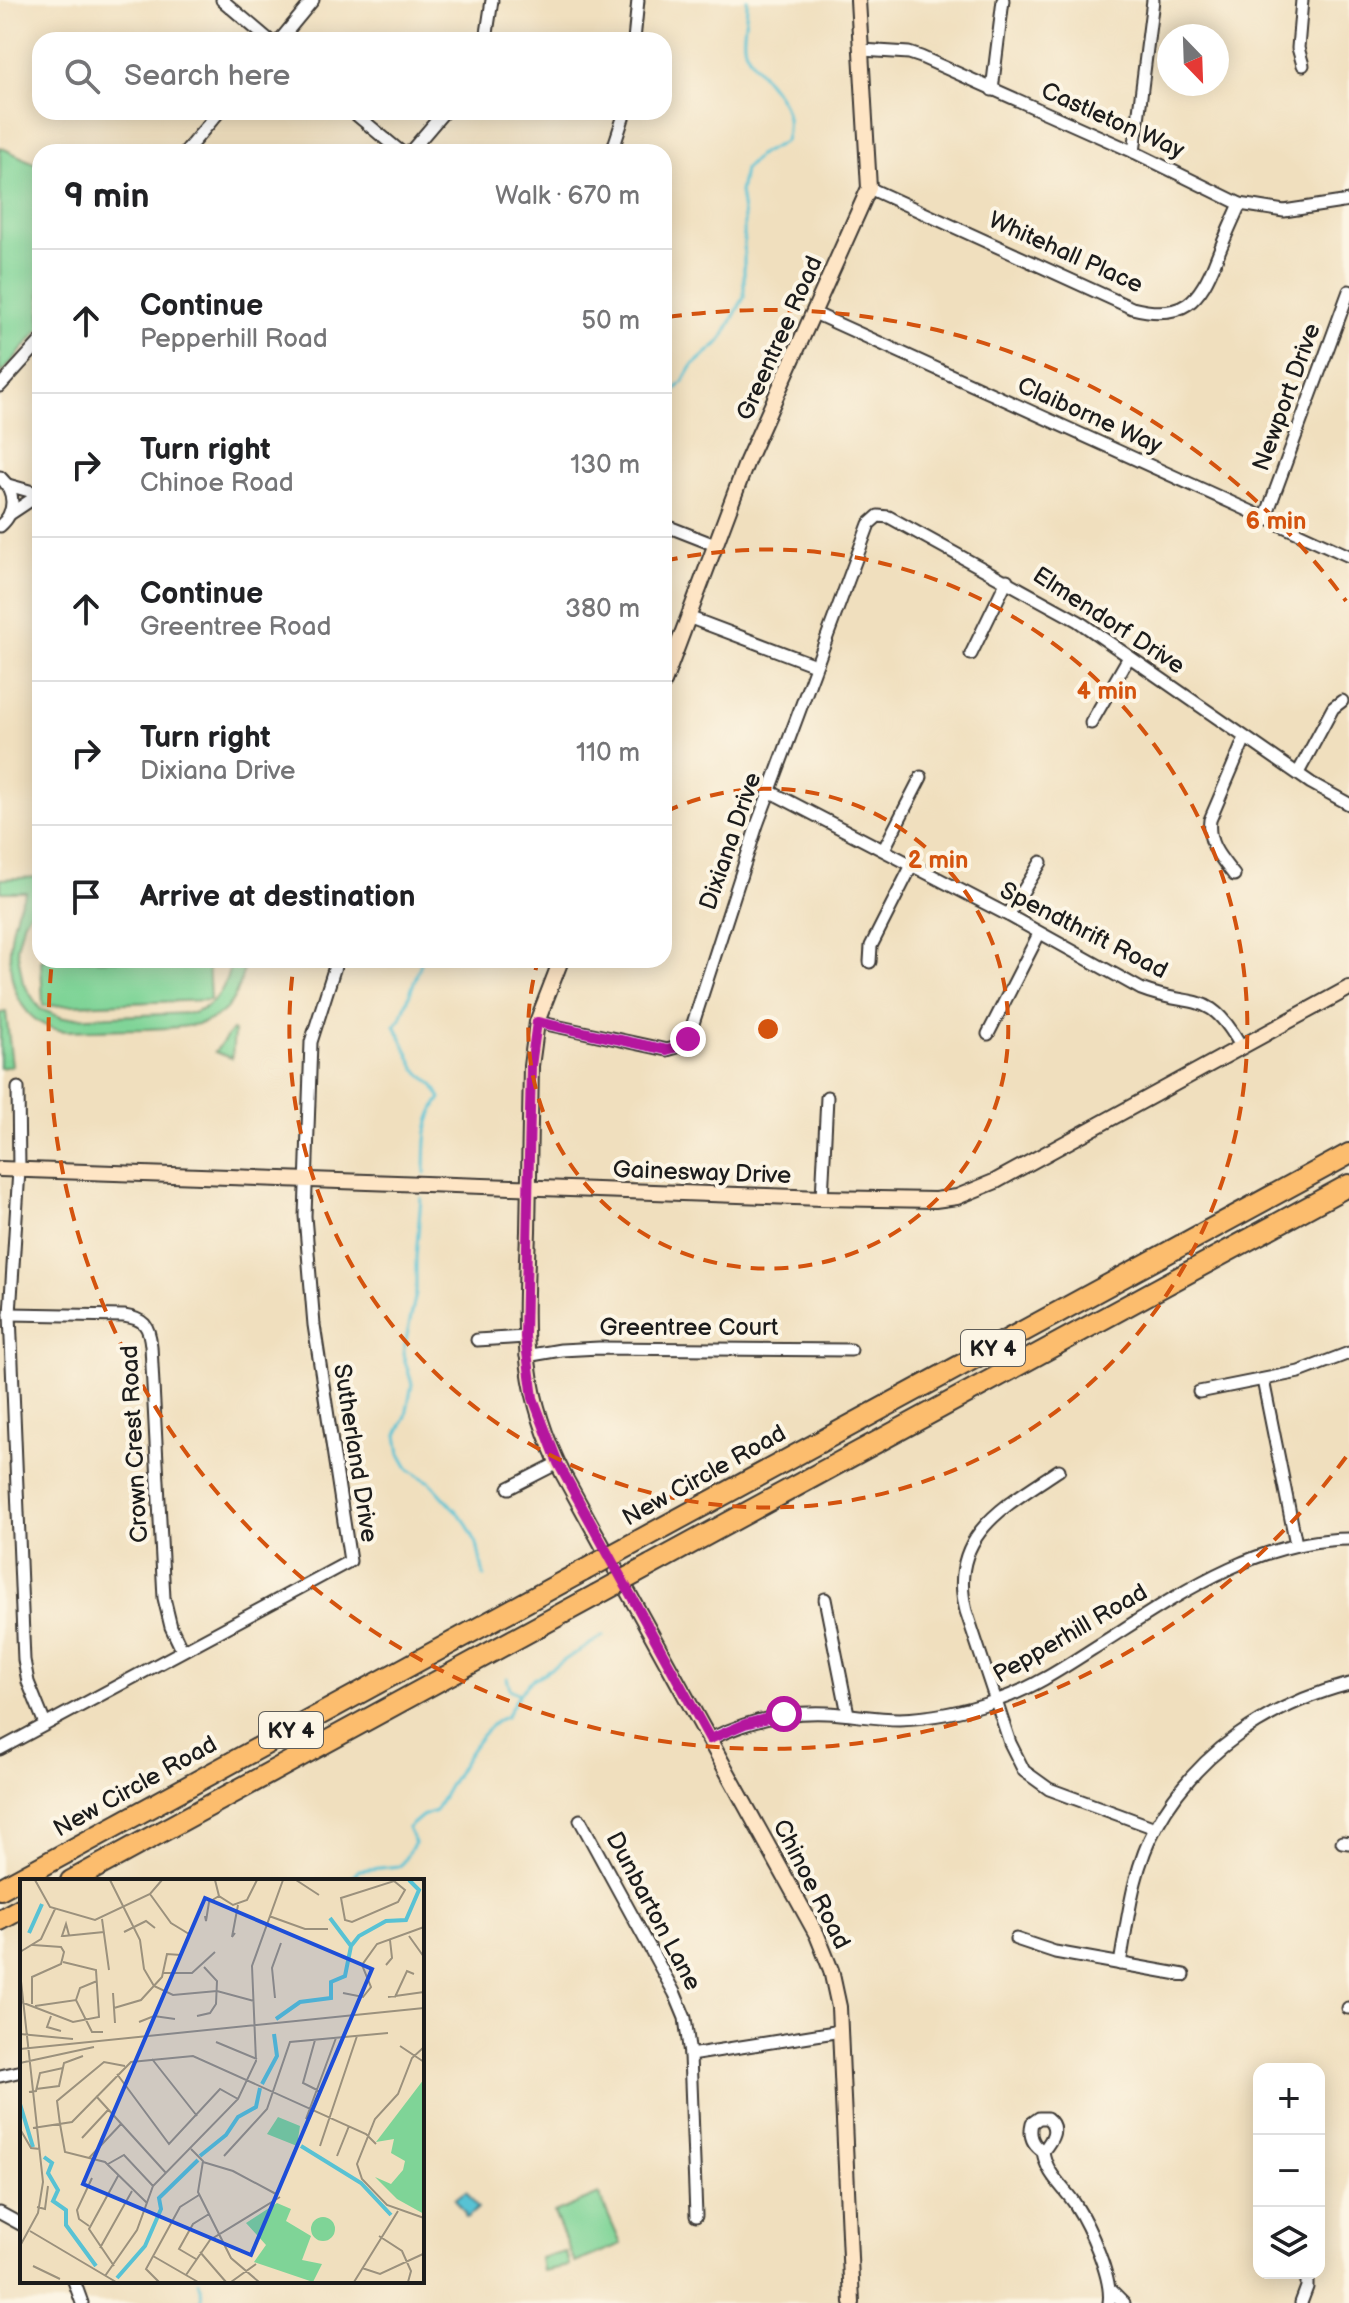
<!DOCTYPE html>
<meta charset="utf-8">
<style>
:root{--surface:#fff;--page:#f6f6f6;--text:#202124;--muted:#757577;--line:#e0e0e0}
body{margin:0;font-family:"Balsamiq Sans",sans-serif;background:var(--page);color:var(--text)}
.controls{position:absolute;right:24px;bottom:24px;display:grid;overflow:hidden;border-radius:16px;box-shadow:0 4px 20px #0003}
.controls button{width:72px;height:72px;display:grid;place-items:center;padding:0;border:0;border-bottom:2px solid var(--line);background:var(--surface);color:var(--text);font:40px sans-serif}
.compass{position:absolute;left:1157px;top:24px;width:72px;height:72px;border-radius:50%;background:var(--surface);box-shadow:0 4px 20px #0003;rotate:157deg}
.stop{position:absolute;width:24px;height:24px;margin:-18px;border:6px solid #b5179e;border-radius:50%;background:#fff}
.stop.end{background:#b5179e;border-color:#fff;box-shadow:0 2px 8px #0008}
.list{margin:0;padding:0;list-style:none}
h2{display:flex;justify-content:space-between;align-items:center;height:104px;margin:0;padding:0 32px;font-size:34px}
h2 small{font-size:26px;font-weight:400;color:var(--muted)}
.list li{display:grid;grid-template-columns:52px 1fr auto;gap:24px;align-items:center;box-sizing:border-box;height:144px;padding:0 32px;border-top:2px solid var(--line)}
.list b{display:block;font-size:30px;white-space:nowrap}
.list p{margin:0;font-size:26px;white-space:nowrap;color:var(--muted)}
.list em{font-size:26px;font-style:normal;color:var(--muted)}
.icon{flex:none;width:44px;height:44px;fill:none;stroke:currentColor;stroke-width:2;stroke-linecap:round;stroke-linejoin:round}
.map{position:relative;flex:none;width:1349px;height:2303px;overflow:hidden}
.search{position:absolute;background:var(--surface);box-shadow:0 4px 20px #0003;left:32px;top:32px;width:640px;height:88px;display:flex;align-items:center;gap:20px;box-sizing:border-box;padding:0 28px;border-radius:24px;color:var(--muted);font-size:30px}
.panel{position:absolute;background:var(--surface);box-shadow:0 4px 20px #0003;left:32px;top:144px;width:640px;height:824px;border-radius:24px}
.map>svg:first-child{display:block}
.green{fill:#7fd497;stroke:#4e785a;stroke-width:2}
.water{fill:#58c2d4;stroke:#3a6f78;stroke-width:2}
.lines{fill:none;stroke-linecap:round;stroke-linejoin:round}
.stream{stroke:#58c2d4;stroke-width:3}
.street-casing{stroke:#3c3934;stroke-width:15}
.secondary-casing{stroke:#3c3934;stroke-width:18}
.highway-casing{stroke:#3c3934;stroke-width:24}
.street{stroke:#fff;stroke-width:11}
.secondary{stroke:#fee5c5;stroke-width:14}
.highway{stroke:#fcbd6e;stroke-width:20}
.highway-bridge-casing{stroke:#3c3934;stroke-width:24;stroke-linecap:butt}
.highway-bridge{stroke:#fcbd6e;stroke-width:20}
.route{stroke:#b5179e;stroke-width:10}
.ring{fill:none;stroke:#d4530e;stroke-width:4;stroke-dasharray:14 10}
.labels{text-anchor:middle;stroke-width:8;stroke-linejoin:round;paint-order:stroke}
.shield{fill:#fcf5e5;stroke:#5f5d58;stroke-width:2}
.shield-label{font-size:22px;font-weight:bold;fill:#1c1c1c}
.street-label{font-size:24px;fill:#1c1c1c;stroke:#fcf5e5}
.inset-river{fill:none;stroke:#58c2d4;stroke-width:4}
.inset-road{fill:none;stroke:#9b917d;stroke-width:2}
.view{fill:#1d4ed8;fill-opacity:0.15;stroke:#1d4ed8;stroke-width:4}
.inset-edge{fill:none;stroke:#1c1c1c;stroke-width:4}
.centre{fill:#d4530e;stroke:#fcf5e5;stroke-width:4}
.ring-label{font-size:24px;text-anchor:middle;font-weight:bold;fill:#d4530e;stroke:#fcf5e5;stroke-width:8;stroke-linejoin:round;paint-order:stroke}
</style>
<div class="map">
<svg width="1349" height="2303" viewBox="0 0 1349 2303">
<rect width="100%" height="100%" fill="#fcf5e5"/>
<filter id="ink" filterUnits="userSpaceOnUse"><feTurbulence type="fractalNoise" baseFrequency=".0125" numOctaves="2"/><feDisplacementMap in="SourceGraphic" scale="16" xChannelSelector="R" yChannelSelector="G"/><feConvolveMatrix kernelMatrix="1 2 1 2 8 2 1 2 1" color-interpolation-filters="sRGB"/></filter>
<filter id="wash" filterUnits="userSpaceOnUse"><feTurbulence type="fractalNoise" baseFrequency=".006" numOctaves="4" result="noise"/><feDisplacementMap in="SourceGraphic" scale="32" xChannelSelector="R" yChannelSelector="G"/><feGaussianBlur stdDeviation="1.8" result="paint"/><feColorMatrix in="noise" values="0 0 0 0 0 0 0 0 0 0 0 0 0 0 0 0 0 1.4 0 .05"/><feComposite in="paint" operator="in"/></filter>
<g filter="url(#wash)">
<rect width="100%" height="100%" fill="#f0dfbe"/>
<g class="green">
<path d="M0,147L40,166V329L0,375Z"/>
<path d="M40,877V898L24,920L17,948L23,983L40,1009L63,1018L193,1013C218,1005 227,985 231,960H245C235,1026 205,1026 147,1029C120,1029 93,1030 66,1031C0,1025 0,936 26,892H1V879Z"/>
<path d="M41,960H208L210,1000L43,1006Z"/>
<path d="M6,1012L12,1066L0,1068V1013Z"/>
<path d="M232,1030L234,1031L232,1058L215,1052Z"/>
<path d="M599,2194L621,2244L575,2263L554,2213Z"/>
<path d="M566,2252L569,2266L542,2271L540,2258Z"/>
</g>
<path class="water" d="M466,2191L478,2208L468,2217H465V2213L455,2199Z"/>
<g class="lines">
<g class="stream">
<path d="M664,402L683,382L693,365L721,341L744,297V219L740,192L744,170L758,156L785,141C797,98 762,84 746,51C740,39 748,15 747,0"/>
<path d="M422,960L401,1018L395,1025L415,1068L434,1086L441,1098C423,1122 426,1145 425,1173"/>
<path d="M421,1198L416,1257V1293L403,1354L412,1384L406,1416L397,1435L400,1454L409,1470L430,1482L465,1521L477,1544L484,1576"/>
<path d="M519,1694L531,1681L603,1636"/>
<path d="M348,1881L359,1870L400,1866L415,1843L408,1828L422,1816L435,1811C448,1789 481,1722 506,1717L519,1694L510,1689L507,1678"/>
<path d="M198,2281L201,2286L202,2303"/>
</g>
</g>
</g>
<g filter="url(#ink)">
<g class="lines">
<g class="street-casing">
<g id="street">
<path d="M222,0L269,40"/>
<path d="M1302,0L1298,48L1303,65"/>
<path d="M280,40L313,0"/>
<path d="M486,40L492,0"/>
<path d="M634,40L638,0"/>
<path d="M862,50L909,53L921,57L1134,152L1240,204L1284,211L1349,201"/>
<path d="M992,90L1003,0"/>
<path d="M353,112L401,152"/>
<path d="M185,152L219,112"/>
<path d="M410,152L444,112"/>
<path d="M612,152L625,112"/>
<path d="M1134,152L1153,0"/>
<path d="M869,188L1132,308C1183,321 1200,302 1217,257C1224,239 1232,222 1240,204"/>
<path d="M814,313L1349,556"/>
<path d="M0,386L40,342"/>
<path d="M0,477C16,492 16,512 0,526"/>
<path d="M8,485L40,494"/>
<path d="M10,514L40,494"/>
<path d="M1265,519L1349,291"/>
<path d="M664,525L715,545"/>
<path d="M688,617L815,665"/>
<path d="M971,654L1007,580"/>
<path d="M1091,723L1129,657"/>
<path d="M1298,773L1333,708L1342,701"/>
<path d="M769,791L1008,915L1141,989C1194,1010 1207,986 1241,1046"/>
<path d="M884,849L921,777"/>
<path d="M1234,875C1220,857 1207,844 1210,820L1245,738"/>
<path d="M1008,915L1041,862"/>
<path d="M870,962L871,946L912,865"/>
<path d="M537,1022L667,1050L681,1046L688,1039L757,825L869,524L878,516L889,517L1078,621L1311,783L1349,804"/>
<path d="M988,1034L1039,934"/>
<path d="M18,1088L19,1170L10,1314L24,1660L28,1682L45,1724"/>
<path d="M822,1198L827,1097"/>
<path d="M10,1314L124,1316C144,1319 149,1325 151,1346L164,1598L171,1627L182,1650"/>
<path d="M477,1340L525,1337"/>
<path d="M526,1356L561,1350L599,1348L851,1350"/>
<path d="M1263,1380L1296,1544"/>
<path d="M1199,1392L1299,1372L1349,1353"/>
<path d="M1059,1470C1005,1506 947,1535 966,1611L1010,1743L1024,1771L1049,1789L1155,1828"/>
<path d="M509,1488L558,1463"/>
<path d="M825,1599L848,1714"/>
<path d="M710,1739C747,1721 785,1711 827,1713C851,1714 875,1719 899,1719C931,1718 965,1711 995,1701C1029,1690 1060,1670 1091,1650C1171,1600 1251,1540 1349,1539"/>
<path d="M0,1749L350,1561L314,1325L305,1216L311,1042L337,960"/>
<path d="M580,1820L675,1994L685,2018L690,2055L696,2216"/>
<path d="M1342,1842L1349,1843"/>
<path d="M1016,1939L1055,1952L1184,1975"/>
<path d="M1120,1964C1128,1918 1133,1868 1156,1827C1197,1752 1269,1705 1349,1684"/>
<path d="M1348,2008H1349"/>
<path d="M690,2055L841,2031"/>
<path d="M0,2076L22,2071"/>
<path d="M1043,2151C1052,2140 1060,2128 1047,2118H1039L1032,2123C1029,2135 1032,2144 1043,2151C1046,2174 1063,2186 1075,2204C1089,2226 1113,2278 1109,2303"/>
<path d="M0,2213L22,2225"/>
<path d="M74,2281L82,2303"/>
<path d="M1111,2290L1124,2303"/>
<path d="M1301,2303L1307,2287V2273"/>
</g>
</g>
<g class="secondary-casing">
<g id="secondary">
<path d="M664,682L747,461L869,188L858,0"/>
<path d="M561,960L537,1022L531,1066C530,1121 529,1176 528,1231C525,1326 518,1385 563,1474L817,1935L831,1970L839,2007L852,2303"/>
<path d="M0,1169L822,1198L935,1200L957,1197L996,1181L1349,988"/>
</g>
</g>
<g class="highway-casing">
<g id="highway">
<path d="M638,1541L1349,1154"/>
<path d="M651,1565L1349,1185"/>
<path d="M71,1881L596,1595"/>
<path d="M0,1889L583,1571"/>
<path d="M0,1920L22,1908"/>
</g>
</g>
<use href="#street" class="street"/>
<use href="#secondary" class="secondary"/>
<use href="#highway" class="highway"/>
<g class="highway-bridge-casing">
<g id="highway-bridge">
<path d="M583,1571L638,1541"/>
<path d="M596,1595L651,1565"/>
</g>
</g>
<use href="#highway-bridge" class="highway-bridge"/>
</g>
</g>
<g class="lines" filter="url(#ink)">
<path class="route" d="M688,1039L681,1046L667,1050L537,1022L531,1066L525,1337L533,1398L558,1463L710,1739L745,1724L784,1714"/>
</g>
<g class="ring">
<path d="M665 812A240 240 0 1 1 538 961"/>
<path d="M664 561A479 479 0 1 1 294 962"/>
<path d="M1346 1457A719 719 0 0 1 52 960M668 317A719 719 0 0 1 1346 601"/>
</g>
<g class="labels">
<g class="shield">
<rect x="961" y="1330" width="64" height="36" rx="6"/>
<rect x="259" y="1712" width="64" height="36" rx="6"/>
</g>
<g class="shield-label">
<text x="993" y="1356">KY 4</text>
<text x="291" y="1738">KY 4</text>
</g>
<g class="street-label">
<text transform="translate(1113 120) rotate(24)" y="8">Castleton Way</text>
<text transform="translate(1066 252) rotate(24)" y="8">Whitehall Place</text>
<text transform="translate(779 338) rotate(-66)" y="8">Greentree Road</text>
<text transform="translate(1286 397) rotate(-70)" y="8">Newport Drive</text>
<text transform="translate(1090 415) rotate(24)" y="8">Claiborne Way</text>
<text transform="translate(1109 620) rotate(33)" y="8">Elmendorf Drive</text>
<text transform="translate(730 841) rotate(-71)" y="8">Dixiana Drive</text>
<text transform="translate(1084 930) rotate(27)" y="8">Spendthrift Road</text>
<text transform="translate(702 1172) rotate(2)" y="8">Gainesway Drive</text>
<text x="689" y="1335">Greentree Court</text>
<text transform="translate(134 1444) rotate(-93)" y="8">Crown Crest Road</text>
<text transform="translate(356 1453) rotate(81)" y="8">Sutherland Drive</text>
<text transform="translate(704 1475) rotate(-29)" y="8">New Circle Road</text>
<text transform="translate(1070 1633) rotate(-30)" y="8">Pepperhill Road</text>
<text transform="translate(135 1786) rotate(-29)" y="8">New Circle Road</text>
<text transform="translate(812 1884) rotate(63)" y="8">Chinoe Road</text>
<text transform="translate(654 1911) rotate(62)" y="8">Dunbarton Lane</text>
</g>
</g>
<g transform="translate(20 1879)">
<rect width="404" height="404" fill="#f0dfbe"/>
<path d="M404,200V335L377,320L355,298L371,305L383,291L385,282L371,274L374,260L356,263ZM258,238L280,247L277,267L247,255ZM257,324L271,330L266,342L291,357L282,381L302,385L293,403L234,383L246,366L226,344ZM291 350a12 12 0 1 1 24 0a12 12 0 1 1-24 0Z" fill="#7fd497"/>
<path class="inset-river" d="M310,39L331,67M9,54L22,25M256,140L280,123L311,119V103L325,97L331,67L339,57L366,42L386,41L399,11L389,1M242,205L257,177L254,155M0,225L13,268M281,267L341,304L371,336M180,277L206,256L218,238L236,228L240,209M24,278L32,284L28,294L38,311L33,322L46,331V346L76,387M97,399L125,367L141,330L139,319L178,281"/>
<path class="inset-road" d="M15,1L30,28L75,41L130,15L142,1M90,1L120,61L124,90L134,107L153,116L197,112L234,122M195,1L199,17L213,26L227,21L237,1M276,1L299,16M374,2L385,11L378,23L332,43L325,41L321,19ZM130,15L151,44L169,55M185,37L186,42L189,23L199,17M249,37L285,50H308M82,40L89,91M104,53L126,42L135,49M215,54L212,58L218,26M49,56L46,45L42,57H44L84,53M389,57L404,78M0,73L21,60L35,30M366,86L372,79L370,61M0,93L23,303L18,334L0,367M143,94H172L195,73M93,114L95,144M323,114L343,118L351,108L342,86L357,65L404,48M368,118L404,113M375,118L387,92L394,95M255,119L252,89L261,64M56,121L60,109L77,102M1,123L53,143L79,138L76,91L43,83M12,125V98L41,85L44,73L41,68L13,66M15,127L56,121L72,153H83M94,129L121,121L142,98L147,75L161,76M31,137L27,148L41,152M177,137L190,134L196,125L197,102L184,88M119,143L134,137L155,140M0,155L53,160M295,161L283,204L299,212M196,163L237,180M380,167L404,183M404,168L392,179L378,215L355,240L337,285L342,300L367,326L404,339M0,170L404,129M132,180L177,237M0,184L74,168M105,187L84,183L37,222L40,245L45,273L85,283L127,324M97,195L149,265L200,210L218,220M16,210L39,207L44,184L63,177M9,213L16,212L20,194L43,189M76,217L146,294M286,240L316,159M13,249L52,243L111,183L173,177L346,255L356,265M0,250L11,269L20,270M62,259L88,231M300,267L337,157M171,270L183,282L178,313L211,379L239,403M204,277L247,230L270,163L368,154M317,277L329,247M69,279L101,245M183,283L213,292L256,315M88,285L104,276L133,307M17,328L25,330L28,307M69,347L59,340L57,331L72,299M10,352L96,403M359,357L382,372L391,392L388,403M80,369L112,312M180,373L206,403M133,377L178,403M176,380L159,370L173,345L189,335M13,387L40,400M94,387L69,350L98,297M342,389L360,395L403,375M166,396L190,361L260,318M85,397L117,351L133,307L218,220L236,182L232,87L263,1M139,403L126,390L160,328L179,316M211,403L236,385M334,403L378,332"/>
<path class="view" d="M185,19L352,90L231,376L63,305Z"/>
<rect width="404" height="404" class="inset-edge"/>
</g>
<circle cx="768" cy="1029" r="12" class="centre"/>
<g class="ring-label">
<text x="1276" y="529">6 min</text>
<text x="1107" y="699">4 min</text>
<text x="938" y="868">2 min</text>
</g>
</svg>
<div class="controls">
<button>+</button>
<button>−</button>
<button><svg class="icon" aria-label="layers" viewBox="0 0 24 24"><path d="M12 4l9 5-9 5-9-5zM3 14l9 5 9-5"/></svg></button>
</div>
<svg class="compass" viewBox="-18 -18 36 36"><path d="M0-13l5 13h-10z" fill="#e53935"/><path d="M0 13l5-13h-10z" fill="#757577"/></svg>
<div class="stop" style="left:784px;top:1714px"></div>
<div class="stop end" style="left:688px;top:1039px"></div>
<div class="search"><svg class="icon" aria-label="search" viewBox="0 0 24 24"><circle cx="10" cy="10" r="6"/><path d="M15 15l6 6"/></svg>Search here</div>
<section class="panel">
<h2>9 min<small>Walk · 670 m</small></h2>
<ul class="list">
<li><svg class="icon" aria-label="ahead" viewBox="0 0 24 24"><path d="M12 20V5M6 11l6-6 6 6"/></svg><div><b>Continue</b><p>Pepperhill Road</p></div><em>50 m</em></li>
<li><svg class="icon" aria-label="right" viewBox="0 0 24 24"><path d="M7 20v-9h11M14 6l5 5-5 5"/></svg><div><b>Turn right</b><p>Chinoe Road</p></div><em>130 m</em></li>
<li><svg class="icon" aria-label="ahead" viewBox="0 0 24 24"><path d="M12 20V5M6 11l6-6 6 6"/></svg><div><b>Continue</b><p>Greentree Road</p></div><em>380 m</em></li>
<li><svg class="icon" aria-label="right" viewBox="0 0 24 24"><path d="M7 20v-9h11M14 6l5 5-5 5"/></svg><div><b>Turn right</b><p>Dixiana Drive</p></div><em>110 m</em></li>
<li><svg class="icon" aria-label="arrive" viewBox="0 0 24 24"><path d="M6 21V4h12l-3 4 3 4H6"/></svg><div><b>Arrive at destination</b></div></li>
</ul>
</section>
</div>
